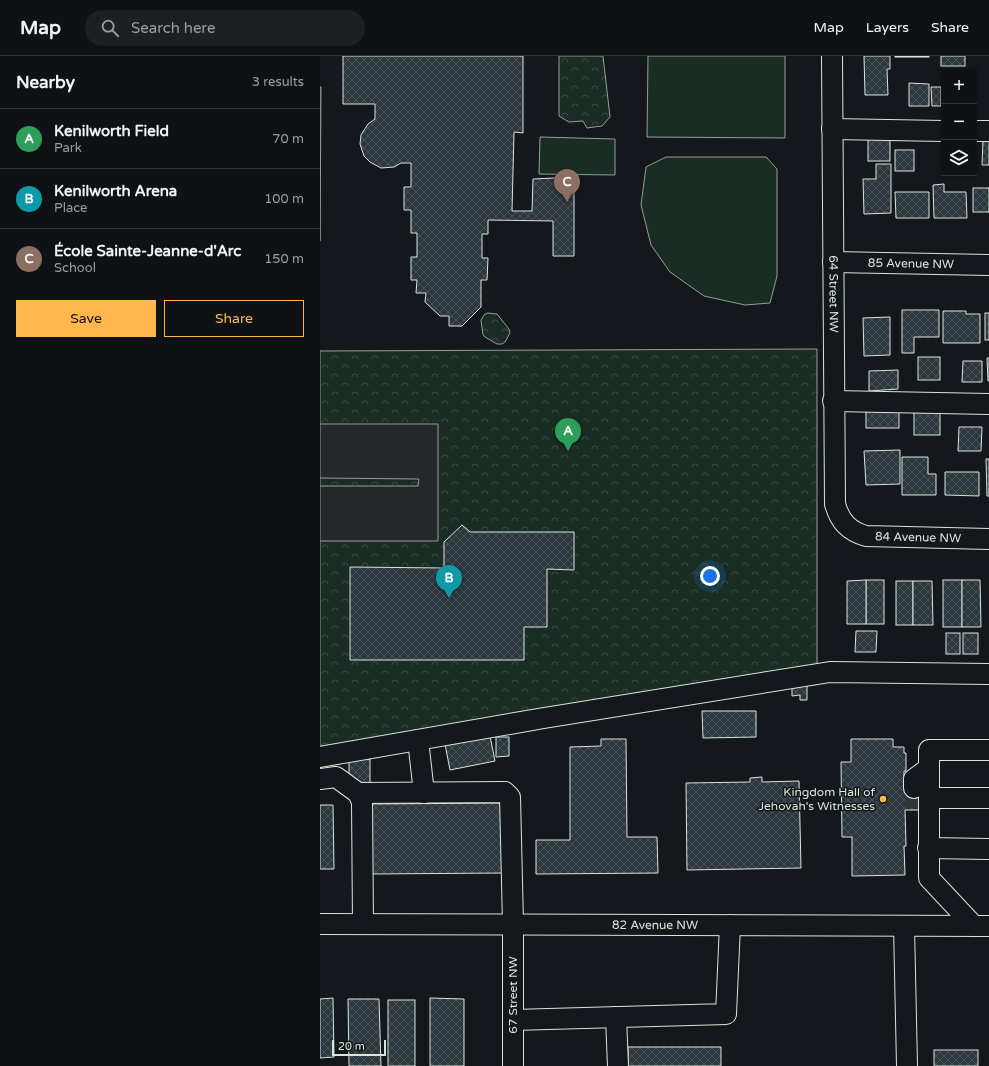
<!DOCTYPE html>
<meta charset="utf-8">
<style>
:root{--surface:#0f1215;--page:#1d2022;--text:#f1f3f6;--muted:#9b9ea0;--line:#2f3234;--accent:#ffb74d}
body{margin:0;font-family:"Varela Round",sans-serif;background:var(--page);color:var(--text)}
.controls{position:absolute;right:12px;top:12px;display:grid;overflow:hidden;border-radius:0px;box-shadow:0 2px 6px #0003}
.controls button{width:36px;height:36px;display:grid;place-items:center;padding:0;border:0;border-bottom:1px solid var(--line);background:var(--surface);color:var(--text);font:20px sans-serif}
.scale{position:absolute;left:12px;bottom:10px;width:54px;box-sizing:border-box;padding-left:4px;border:2px solid #d8e6dc;border-top:0;font-size:11px;line-height:14px;white-space:nowrap;color:#d8e6dc;-webkit-text-stroke:3px #14181c;paint-order:stroke}
.you{position:absolute;left:390px;top:520px;width:14px;height:14px;margin:-10px;border:3px solid #fff;border-radius:50%;background:#1a73e8;box-shadow:0 0 0 6px #1a73e833}
.badge{display:grid;place-items:center;width:26px;height:26px;border-radius:50%;background:var(--accent);color:#fff;font-size:13px;font-weight:700}
.pin{position:absolute;translate:-50% -33px;filter:drop-shadow(0 1px 2px #0008)}
.pin::after{content:'';position:absolute;top:21px;width:14px;height:12px;background:inherit;clip-path:polygon(0 0,100% 0,50% 100%)}
.list{margin:0;padding:0;list-style:none}
h2{display:flex;justify-content:space-between;align-items:center;height:52px;margin:0;padding:0 16px;font-size:17px}
h2 small{font-size:13px;font-weight:400;color:var(--muted)}
.list li{display:grid;grid-template-columns:26px 1fr auto;gap:12px;align-items:center;box-sizing:border-box;height:60px;padding:0 16px;border-top:1px solid var(--line)}
.list b{display:block;font-size:15px;white-space:nowrap}
.list p{margin:0;font-size:13px;white-space:nowrap;color:var(--muted)}
.list em{font-size:13px;font-style:normal;color:var(--muted)}
.actions{display:flex;gap:8px;padding:12px 16px}
.actions a{flex:1;padding:9px 0;border:1px solid var(--accent);border-radius:0px;text-align:center;font-size:14px;color:var(--accent)}
.actions .main{background:var(--accent);color:#111}
.icon{flex:none;width:22px;height:22px;fill:none;stroke:currentColor;stroke-width:2;stroke-linecap:round;stroke-linejoin:round}
.map{position:relative;flex:none;width:669px;height:1010px;overflow:hidden}
header{display:flex;align-items:center;gap:24px;box-sizing:border-box;height:56px;padding:0 20px;background:var(--surface);border-bottom:1px solid var(--line)}
header strong{font-size:19px}
nav{display:flex;gap:22px;margin-inline-start:auto;font-size:14px}
.search{width:280px;height:36px;background:var(--page);display:flex;align-items:center;gap:10px;box-sizing:border-box;padding:0 14px;border-radius:22px;color:var(--muted);font-size:15px}
main{display:flex}
aside{flex:1;background:var(--surface)}
.map>svg:first-child{display:block}
.park{fill:url(#park-crowns);stroke:#939e99}
.garden{fill:#1a2d24;stroke:#939e99}
.parking{fill:#24282b;stroke:#939e99}
.building{fill:url(#building-cross-hatch);stroke:#d8e6dc}
.lines{fill:none;stroke-linecap:round;stroke-linejoin:round}
.minor-tunnel{stroke:#313739;stroke-width:20;stroke-dasharray:20 10;stroke-linecap:butt}
.minor-casing{stroke:#d8e6dc;stroke-width:22}
.minor{stroke:#14181c;stroke-width:20}
.poi-dot{fill:#ffb74d;stroke:#14181c;stroke-width:1.5}
.labels{text-anchor:middle;stroke-width:3;stroke-linejoin:round;paint-order:stroke}
.street-label{font-size:12px;fill:#d8e6dc;stroke:#14181c}
.poi-label{font-size:12px;fill:#d8e6dc;stroke:#14181c;text-anchor:end}
</style>
<header>
<strong>Map</strong>
<div class="search"><svg class="icon" aria-label="search" viewBox="0 0 24 24"><circle cx="10" cy="10" r="6"/><path d="M15 15l6 6"/></svg>Search here</div>
<nav><a>Map</a><a>Layers</a><a>Share</a></nav>
</header>
<main>
<aside>
<h2>Nearby<small>3 results</small></h2>
<ul class="list">
<li><span class="badge" style="background:#2e9e5b">A</span><div><b>Kenilworth Field</b><p>Park</p></div><em>70 m</em></li>
<li><span class="badge" style="background:#0f9aa8">B</span><div><b>Kenilworth Arena</b><p>Place</p></div><em>100 m</em></li>
<li><span class="badge" style="background:#8d6e63">C</span><div><b>École Sainte-Jeanne-d'Arc</b><p>School</p></div><em>150 m</em></li>
</ul>
<div class="actions"><a class="main">Save</a><a>Share</a></div>
</aside>
<div class="map">
<svg width="669" height="1010" viewBox="0 0 669 1010">
<defs>
<pattern id="park-crowns" width="20" height="18" patternUnits="userSpaceOnUse"><rect width="20" height="18" fill="#1a2d24"/><path d="M2 6a3 3 0 1 1 6 0M12 15a3 3 0 1 1 6 0" fill="none" stroke="#3b4b43"/></pattern>
<pattern id="building-cross-hatch" width="8" height="8" patternUnits="userSpaceOnUse"><rect width="8" height="8" fill="#2c363c"/><path d="M0 0l8 8M0 8l8-8" fill="none" stroke="#4a5358"/></pattern>
</defs>
<rect width="100%" height="100%" fill="#14181c"/>
<g class="park">
<path d="M239,0H283L290,61L282,70L267,72L263,65L249,66L239,60Z"/>
<path d="M167,257L177,258L189,273L190,277L185,286L182,288H177L165,281L163,279L161,264L164,259Z"/>
<path d="M497,293V608L0,696V295Z"/>
</g>
<g class="garden">
<path d="M328,0H465V82L327,81Z"/>
<path d="M220,81L295,83V119L219,118Z"/>
<path d="M346,101H446L457,113V220L450,247L425,249L384,240L350,216L331,189L321,149L326,111Z"/>
</g>
<g class="parking">
<path d="M0,31H1L0,185Z"/>
<path d="M0,368H118V485H0V430H98L99,423L0,422Z"/>
</g>
<g class="building">
<path d="M23,0H203V77L194,76L192,155H212L213,123L254,121V200H233V165L168,164V178H162V202H168L167,224H161V251L142,270H129V260H120L105,246L106,237H96L97,224H91V201H97V177H91V154H84V131H91V107H81L74,111L61,112L50,106L44,100L40,88L41,79L48,68L55,63V48H23Z"/>
<path d="M544,0H570V13H567L568,39H545Z"/>
<rect x="575" y="0" width="34" height="1"/>
<rect x="621" y="0" width="24" height="10"/>
<path d="M589,27L609,28V50H589Z"/>
<path d="M611,31H621V50H612Z"/>
<rect x="548" y="81" width="22" height="24"/>
<path d="M663,83L669,84V109H662Z"/>
<rect x="575" y="94" width="19" height="21"/>
<path d="M556,108H571V157L544,158L543,123H556Z"/>
<path d="M624,128V136H646L647,162H614L613,129Z"/>
<rect x="653" y="132" width="16" height="24"/>
<path d="M575,136H609V162H576Z"/>
<path d="M582,254H619V281H594V297H582Z"/>
<path d="M623,255H646V258H660V287H623Z"/>
<rect x="665" y="257" width="4" height="27"/>
<path d="M570,261V299L544,300L543,262Z"/>
<rect x="598" y="301" width="22" height="23"/>
<path d="M667,302H669V325H668Z"/>
<path d="M643,305H662V326H642Z"/>
<path d="M578,314V333L549,335V315Z"/>
<rect x="546" y="354" width="33" height="18"/>
<rect x="594" y="356" width="26" height="23"/>
<path d="M639,371H662L661,395H638Z"/>
<path d="M580,394V428L546,429L544,395Z"/>
<path d="M582,401H608V418H616V439H582Z"/>
<path d="M666,403H669V440H667Z"/>
<path d="M625,416H659V440L625,439Z"/>
<path d="M142,469L150,476H254V514L227,513V571H204V604H30V511L124,512V486Z"/>
<rect x="546" y="524" width="18" height="44"/>
<path d="M546,524V568H527V525Z"/>
<rect x="623" y="524" width="19" height="47"/>
<path d="M642,524H660L661,571H642Z"/>
<rect x="576" y="525" width="17" height="44"/>
<path d="M593,525H612L613,569H593Z"/>
<path d="M536,575H557L556,596H535Z"/>
<rect x="626" y="577" width="14" height="21"/>
<rect x="643" y="577" width="15" height="21"/>
<path d="M480,628H487V644H480V639L472,640V632L480,631Z"/>
<path d="M382,655H436V681L383,682Z"/>
<path d="M170,680L175,705L130,714L125,688Z"/>
<path d="M176,681H189V700L176,701Z"/>
<path d="M281,683H306L307,781H337L338,817L216,818V784H250V691L281,690Z"/>
<path d="M531,683H573V691H584V697H586V715H584V732H604L605,754H585L586,790H584L585,819L532,820V781H522L521,706H531Z"/>
<path d="M29,703H50V727L29,728Z"/>
<path d="M442,721V726L479,725L481,812L367,814L366,727L430,726V722Z"/>
<path d="M183,747V817L51,818V748Z"/>
<path d="M0,749H13L14,813H0Z"/>
<path d="M13,942L14,1001L0,1002V943Z"/>
<path d="M110,942L144,943V1010H110Z"/>
<path d="M28,943H59L61,1010H29Z"/>
<rect x="68" y="944" width="27" height="66"/>
<rect x="308" y="991" width="93" height="19"/>
<rect x="614" y="994" width="44" height="16"/>
</g>
<g class="lines">
<path class="minor-tunnel" d="M594,732L595,754"/>
<g class="minor-casing">
<g id="minor">
<path id="s1" d="M512,0L515,448C520,466 529,475 546,480L669,483"/>
<path d="M512,73L624,75"/>
<path d="M654,75H669"/>
<path id="s2" d="M513,206L669,209"/>
<path d="M513,345L669,348"/>
<path d="M98,684L104,737"/>
<path d="M0,701L224,662L510,616L669,618"/>
<path d="M0,723L16,721L38,737L42,746L43,868"/>
<path d="M594,732V723L609,712"/>
<path d="M38,737L185,736L190,741L193,868V1010"/>
<path d="M609,742H669"/>
<path d="M608,792L669,793"/>
<path id="s3" d="M0,868L669,870"/>
<path d="M584,870L587,1010"/>
<path d="M654,870L609,822V694H669"/>
<path d="M296,961L298,1010"/>
<path d="M193,964L406,958L410,869"/>
</g>
</g>
<use href="#minor" class="minor"/>
</g>
<circle class="poi-dot" cx="563" cy="743" r="4"/>
<g class="labels">
<g class="street-label">
<text dy="4" stroke="none"><textPath href="#s2" startOffset="78">85 Avenue NW</textPath></text>
<text dy="4" stroke="none"><textPath href="#s1" startOffset="238">64 Street NW</textPath></text>
<text dy="4" stroke="none"><textPath href="#s1" startOffset="547">84 Avenue NW</textPath></text>
<text dy="4" stroke="none"><textPath href="#s3" startOffset="335">82 Avenue NW</textPath></text>
<text transform="translate(193 939) rotate(-90)" y="4">67 Street NW</text>
</g>
<g class="poi-label">
<text x="555" y="740">Kingdom Hall of<tspan x="555" dy="14">Jehovah's Witnesses</tspan></text>
</g>
</g>
</svg>
<div class="controls">
<button>+</button>
<button>−</button>
<button><svg class="icon" aria-label="layers" viewBox="0 0 24 24"><path d="M12 4l9 5-9 5-9-5zM3 14l9 5 9-5"/></svg></button>
</div>
<div class="scale">20 m</div>
<div class="you"></div>
<div class="pin badge" style="left:248px;top:395px;background:#2e9e5b">A</div>
<div class="pin badge" style="left:129px;top:542px;background:#0f9aa8">B</div>
<div class="pin badge" style="left:247px;top:146px;background:#8d6e63">C</div>
</div>
</main>
